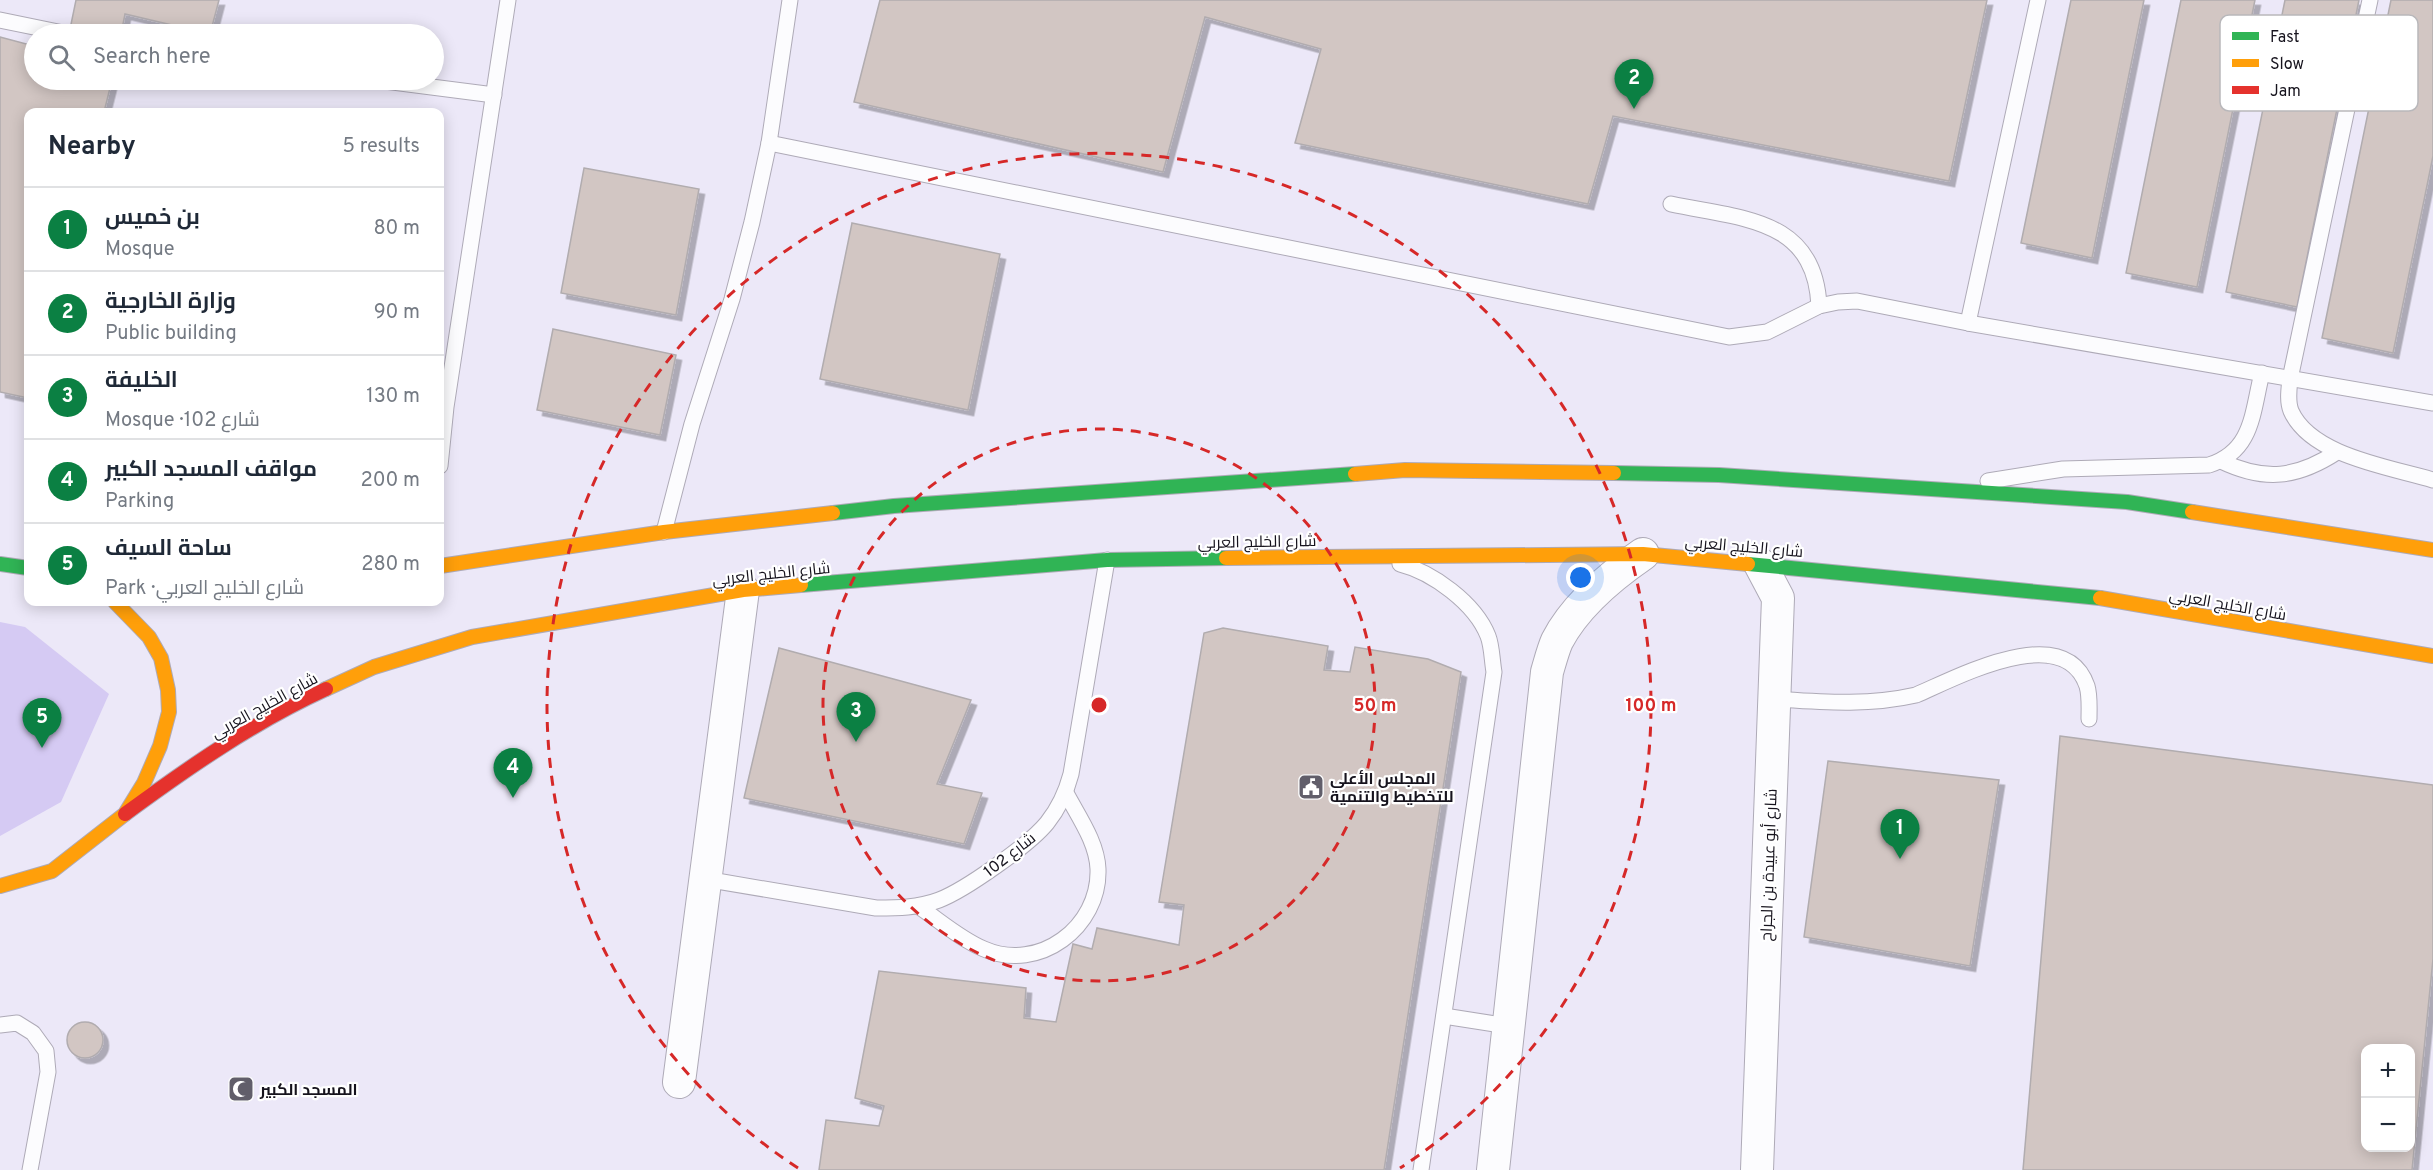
<!DOCTYPE html>
<meta charset="utf-8">
<style>
:root{--surface:#fff;--page:#f6f6f7;--text:#1f2937;--muted:#747a83;--line:#e0e1e3;--accent:#0b8043}
body{margin:0;font-family:Overpass,Cairo,sans-serif;background:var(--page);color:var(--text)}
.controls{position:absolute;right:18px;bottom:18px;display:grid;overflow:hidden;border-radius:12px;box-shadow:0 3px 15px #0003}
.controls button{width:54px;height:54px;display:grid;place-items:center;padding:0;border:0;border-bottom:2px solid var(--line);background:var(--surface);color:var(--text);font:30px sans-serif}
.you{position:absolute;left:1581px;top:578px;width:21px;height:21px;margin:-15px;border:4px solid #fff;border-radius:50%;background:#1a73e8;box-shadow:0 0 0 9px #1a73e833}
.badge{display:grid;place-items:center;width:39px;height:39px;border-radius:50%;background:var(--accent);color:#fff;font-size:20px;font-weight:700}
.pin{position:absolute;translate:-50% -50px;filter:drop-shadow(0 2px 3px #0008)}
.pin::after{content:'';position:absolute;top:32px;width:21px;height:18px;background:inherit;clip-path:polygon(0 0,100% 0,50% 100%)}
.list{margin:0;padding:0;list-style:none}
h2{display:flex;justify-content:space-between;align-items:center;height:78px;margin:0;padding:0 24px;font-size:26px}
h2 small{font-size:20px;font-weight:400;color:var(--muted)}
.list li{display:grid;grid-template-columns:39px 1fr auto;gap:18px;align-items:center;box-sizing:border-box;height:84px;padding:0 24px;border-top:2px solid var(--line)}
.list b{display:block;font-size:22px;white-space:nowrap}
.list p{margin:0;font-size:20px;white-space:nowrap;color:var(--muted)}
.list em{font-size:20px;font-style:normal;color:var(--muted)}
.icon{flex:none;width:33px;height:33px;fill:none;stroke:currentColor;stroke-width:2;stroke-linecap:round;stroke-linejoin:round}
.map{position:relative;flex:none;width:2433px;height:1170px;overflow:hidden}
.search{position:absolute;background:var(--surface);box-shadow:0 3px 15px #0003;left:24px;top:24px;width:420px;height:66px;display:flex;align-items:center;gap:15px;box-sizing:border-box;padding:0 21px;border-radius:33px;color:var(--muted);font-size:22px}
.panel{position:absolute;background:var(--surface);box-shadow:0 3px 15px #0003;left:24px;top:108px;width:420px;height:498px;border-radius:12px}
.map>svg:first-child{display:block}
.green{fill:#d5caf3}
.building{fill:#d2c6c3;stroke:#b1acaf;stroke-width:1.5;fill-rule:evenodd;filter:url(#shadow)}
.lines{fill:none;stroke-linecap:round;stroke-linejoin:round}
.lane-casing{stroke:#aeaab7;stroke-width:17}
.street-casing{stroke:#aeaab7;stroke-width:34}
.fast-casing{stroke:#aeaab7;stroke-width:16}
.slow-casing{stroke:#aeaab7;stroke-width:16}
.jam-casing{stroke:#aeaab7;stroke-width:16}
.lane{stroke:#fcfcfe;stroke-width:15}
.street{stroke:#fcfcfe;stroke-width:32}
.fast{stroke:#30b455;stroke-width:14}
.slow{stroke:#ff9f0a;stroke-width:14}
.jam{stroke:#e5322d;stroke-width:14}
.ring{fill:none;stroke:#d62828;stroke-width:3;stroke-dasharray:10 8}
.labels{text-anchor:middle;stroke-width:4.5;stroke-linejoin:round;paint-order:stroke}
.street-label{font-size:16px;fill:#16131d;stroke:#fff}
.poi-label{font-size:16px;font-weight:bold;fill:#16131d;stroke:#fff;text-anchor:start}
.key{fill:#fff;stroke:#b9b8bb;stroke-width:1.5}
.key-label{font-size:16px;fill:#16131d}
.centre{fill:#d62828;stroke:#fff;stroke-width:3}
.ring-label{font-size:18px;text-anchor:middle;font-weight:bold;fill:#d62828;stroke:#fff;stroke-width:4.5;stroke-linejoin:round;paint-order:stroke}
</style>
<div class="map">
<svg width="2433" height="1170" viewBox="0 0 2433 1170">
<defs>
<filter id="shadow"><feDropShadow dx="5.5" dy="5.5" stdDeviation="0" flood-color="#0004"/></filter>
</defs>
<rect width="100%" height="100%" fill="#ece8f8"/>
<path class="green" d="M0,622L25,627L109,694L61,802L0,836Z"/>
<g class="building">
<path d="M76,0H219L210,34L125,14L121,34H69Z"/>
<path d="M880,0H1987L1949,181L1613,116L1588,204L1295,143L1321,49L1205,17L1163,172L854,102Z"/>
<path d="M2071,0H2144L2092,258L2021,243Z"/>
<path d="M2181,0H2255L2197,287L2126,273Z"/>
<path d="M2285,0H2359L2297,307L2226,292Z"/>
<path d="M2391,0H2433V156L2393,353L2322,338Z"/>
<path d="M0,37L34,46V80H112L104,112H28V398L0,392Z"/>
<path d="M584,168L699,189L676,315L561,293Z"/>
<path d="M852,223L1000,254L968,410L820,379Z"/>
<path d="M553,329L676,355L660,435L537,410Z"/>
<path d="M1223,628L1328,646L1324,670L1350,672L1355,647L1428,659L1461,672L1384,1170H819L826,1120L879,1126L884,1106L855,1098L879,971L1026,988L1024,1018L1056,1022L1073,944L1092,949L1097,928L1179,945L1184,905L1159,902L1204,633Z"/>
<path d="M779,648L971,700L937,784L982,793L964,844L744,798Z"/>
<path d="M2060,736L2433,785V959L2412,1170H2023ZM2366,1048H2410V1148H2366Z"/>
<path d="M1828,761L1999,780L1970,966L1804,937Z"/>
<circle cx="85" cy="1040" r="18"/>
</g>
<g class="lines">
<g class="lane-casing">
<g id="lane">
<path d="M2370,0L2290,379C2289,389 2287,401 2291,411C2311,456 2390,467 2433,480"/>
<path d="M0,20L68,34"/>
<path d="M377,80L494,95"/>
<path d="M769,143L1729,337L1767,332L1819,306L1838,302L1857,301L1968,323L2433,403"/>
<path d="M1671,204C1740,219 1815,217 1819,306"/>
<path d="M1968,323L2038,0"/>
<path d="M2221,461C2265,482 2297,478 2337,452"/>
<path d="M440,466L446,407L508,0"/>
<path d="M1988,481L2063,469L2209,465C2253,451 2252,413 2262,373"/>
<path d="M664,532L692,424L732,299L752,222L769,143L790,0"/>
<path d="M1400,564C1432,572 1475,603 1488,636C1492,646 1492,661 1494,672L1421,1170"/>
<path d="M1774,699C1822,702 1868,706 1916,695C1956,678 2064,619 2087,686C2090,696 2089,708 2089,719"/>
<path d="M705,879L876,908C897,908 918,908 939,900C965,890 1029,845 1047,823C1059,808 1066,793 1071,774L1107,560"/>
<path d="M918,906C939,920 960,939 984,949C1039,973 1100,927 1098,869C1097,842 1078,816 1066,793"/>
<path d="M1444,1016L1508,1026"/>
<path d="M0,1025L17,1023L33,1033L46,1051L48,1072L30,1170"/>
</g>
</g>
<g class="street-casing">
<g id="street">
<path d="M679,1082L743,590"/>
<path d="M1493,1170L1547,672C1550,662 1553,650 1557,641C1575,606 1611,576 1643,554"/>
<path d="M1757,1170L1778,598L1760,564"/>
</g>
</g>
<g class="fast-casing">
<g id="fast">
<path d="M1614,473L1719,475L2127,502L2192,512"/>
<path d="M833,513L894,506L1355,474"/>
<path d="M0,564L28,568"/>
<path d="M1748,564L2100,598"/>
<path d="M801,585L1107,560L1226,558"/>
</g>
</g>
<g class="slow-casing">
<g id="slow">
<path d="M1355,474L1405,470L1614,473"/>
<path d="M2192,512L2433,550"/>
<path d="M1226,558L1643,554L1748,564"/>
<path d="M440,566L664,532L833,513"/>
<path d="M2100,598L2433,656"/>
<path d="M326,689L374,667L472,637L743,590L801,585"/>
<path d="M0,886L52,871L125,814L144,783L160,746L169,712L168,690L161,658L149,637L115,602"/>
</g>
</g>
<g class="jam-casing">
<path id="jam" d="M125,814C189,767 254,722 326,689"/>
</g>
<use href="#lane" class="lane"/>
<use href="#street" class="street"/>
<use href="#fast" class="fast"/>
<use href="#slow" class="slow"/>
<use href="#jam" class="jam"/>
</g>
<g class="ring">
<circle cx="1099" cy="705" r="276"/>
<path d="M798 1168A552 552 0 1 1 1400 1168"/>
</g>
<defs>
<g id="civic-square" transform="scale(1.35)"><rect x="-9" y="-9" width="18" height="18" rx="4" fill="#615e6a" stroke="#fff"/><path d="M-.6-6.5H3V-4.5H.6V-3L4-1V1h2V6H-6V1h2V-1L-.6-3ZM-1.2 2.5V6h2.4V2.5Z" fill="#fff"/></g>
<g id="mosque-square" transform="scale(1.35)"><rect x="-9" y="-9" width="18" height="18" rx="4" fill="#615e6a" stroke="#fff"/><path d="M3.5-4.9A6 6 0 1 0 3.5 4.9A5 5 0 1 1 3.5-4.9Z" fill="#fff"/></g>
</defs>
<g fill-rule="evenodd">
<use href="#civic-square" x="1311" y="787"/>
<use href="#mosque-square" x="241" y="1089"/>
</g>
<g class="labels">
<g class="street-label">
<text transform="translate(1257 541) rotate(-1)" y="6">شارع الخليج العربي</text>
<text transform="translate(1744 546) rotate(5)" y="6">شارع الخليج العربي</text>
<text transform="translate(771 573) rotate(-6)" y="6">شارع الخليج العربي</text>
<text transform="translate(2228 604) rotate(10)" y="6">شارع الخليج العربي</text>
<text transform="translate(264 705) rotate(-29)" y="6">شارع الخليج العربي</text>
<text transform="translate(1009 854) rotate(-38)" y="6">شارع 102</text>
<text transform="translate(1768 865) rotate(-88)" y="6">شارع أبو عبيدة بن الجراح</text>
</g>
<g class="poi-label">
<text x="1330" y="784">المجلس الأعلى<tspan x="1330" dy="18">للتخطيط والتنمية</tspan></text>
<text x="260" y="1095">المسجد الكبير</text>
</g>
</g>
<rect x="2220" y="15" width="198" height="96" rx="9" class="key"/>
<rect x="2232" y="32" width="27" height="8" fill="#30b455"/>
<rect x="2232" y="59" width="27" height="8" fill="#ff9f0a"/>
<rect x="2232" y="86" width="27" height="8" fill="#e5322d"/>
<g class="key-label">
<text x="2270" y="42">Fast</text>
<text x="2270" y="69">Slow</text>
<text x="2270" y="96">Jam</text>
</g>
<circle cx="1099" cy="705" r="9" class="centre"/>
<g class="ring-label">
<text x="1375" y="711">50 m</text>
<text x="1651" y="711">100 m</text>
</g>
</svg>
<div class="controls">
<button>+</button>
<button>−</button>
</div>
<div class="you"></div>
<div class="pin badge" style="left:1900px;top:859px">1</div>
<div class="pin badge" style="left:1634px;top:109px">2</div>
<div class="pin badge" style="left:856px;top:742px">3</div>
<div class="pin badge" style="left:513px;top:798px">4</div>
<div class="pin badge" style="left:42px;top:748px">5</div>
<div class="search"><svg class="icon" aria-label="search" viewBox="0 0 24 24"><circle cx="10" cy="10" r="6"/><path d="M15 15l6 6"/></svg>Search here</div>
<section class="panel">
<h2>Nearby<small>5 results</small></h2>
<ul class="list">
<li><span class="badge">1</span><div><b>بن خميس</b><p>Mosque</p></div><em>80 m</em></li>
<li><span class="badge">2</span><div><b>وزارة الخارجية</b><p>Public building</p></div><em>90 m</em></li>
<li><span class="badge">3</span><div><b>الخليفة</b><p>Mosque · شارع 102</p></div><em>130 m</em></li>
<li><span class="badge">4</span><div><b>مواقف المسجد الكبير</b><p>Parking</p></div><em>200 m</em></li>
<li><span class="badge">5</span><div><b>ساحة السيف</b><p>Park · شارع الخليج العربي</p></div><em>280 m</em></li>
</ul>
</section>
</div>
